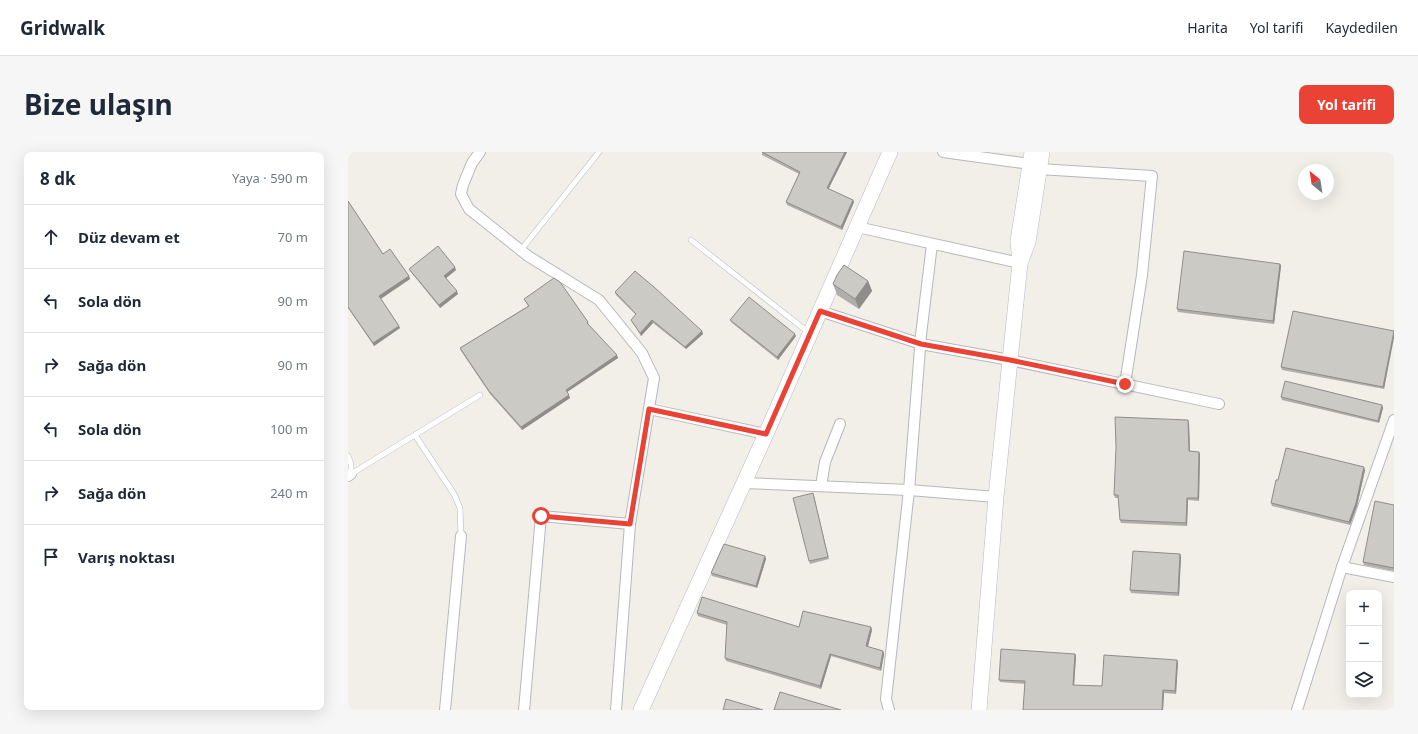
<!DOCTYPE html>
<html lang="tr">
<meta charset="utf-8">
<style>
:root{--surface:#fff;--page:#f6f6f7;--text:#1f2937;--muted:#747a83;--line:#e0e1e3;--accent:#ea4335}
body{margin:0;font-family:"Noto Sans",sans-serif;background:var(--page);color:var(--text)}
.controls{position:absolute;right:12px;bottom:12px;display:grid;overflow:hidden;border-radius:8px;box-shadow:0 4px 16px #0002}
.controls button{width:36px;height:36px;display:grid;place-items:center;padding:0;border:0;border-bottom:1px solid var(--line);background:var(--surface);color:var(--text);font:20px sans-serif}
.compass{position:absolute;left:950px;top:12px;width:36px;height:36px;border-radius:50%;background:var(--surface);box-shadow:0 4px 16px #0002;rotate:330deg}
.stop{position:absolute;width:12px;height:12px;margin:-9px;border:3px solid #ea4335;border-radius:50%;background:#fff}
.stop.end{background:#ea4335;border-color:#fff;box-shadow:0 1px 4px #0008}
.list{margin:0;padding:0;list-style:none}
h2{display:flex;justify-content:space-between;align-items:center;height:52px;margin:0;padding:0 16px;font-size:17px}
h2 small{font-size:13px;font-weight:400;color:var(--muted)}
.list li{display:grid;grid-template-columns:26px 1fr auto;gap:12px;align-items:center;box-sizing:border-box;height:64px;padding:0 16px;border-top:1px solid var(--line)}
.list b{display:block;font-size:15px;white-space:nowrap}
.list em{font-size:13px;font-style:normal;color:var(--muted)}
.icon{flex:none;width:22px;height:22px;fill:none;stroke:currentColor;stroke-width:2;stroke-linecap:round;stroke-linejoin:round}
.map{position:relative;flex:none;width:1046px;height:558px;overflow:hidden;border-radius:8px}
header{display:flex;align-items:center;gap:24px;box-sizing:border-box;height:56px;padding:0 20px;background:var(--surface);border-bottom:1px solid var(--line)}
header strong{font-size:19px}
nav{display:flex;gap:22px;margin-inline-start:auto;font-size:14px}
.intro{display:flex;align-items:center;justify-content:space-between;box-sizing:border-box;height:96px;padding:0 24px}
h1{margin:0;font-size:28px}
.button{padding:10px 18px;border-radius:8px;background:var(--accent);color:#fff;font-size:14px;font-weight:700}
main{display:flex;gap:24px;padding:0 24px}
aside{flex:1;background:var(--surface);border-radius:8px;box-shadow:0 4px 16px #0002}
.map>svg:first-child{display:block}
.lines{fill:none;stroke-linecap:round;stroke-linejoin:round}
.lane-casing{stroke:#b5b8bc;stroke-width:6}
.street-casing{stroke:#b5b8bc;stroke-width:12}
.secondary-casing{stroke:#b6babf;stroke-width:16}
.lane{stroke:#fff;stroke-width:5}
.street{stroke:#fff;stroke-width:10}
.secondary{stroke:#fff;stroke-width:15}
.wall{fill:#afaea9}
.shaded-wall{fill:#8f8d8a}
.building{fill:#cccac5;stroke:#8f8d8a}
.route{stroke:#ea4335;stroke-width:5}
</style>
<header>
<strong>Gridwalk</strong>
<nav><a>Harita</a><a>Yol tarifi</a><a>Kaydedilen</a></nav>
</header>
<div class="intro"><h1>Bize ulaşın</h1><a class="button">Yol tarifi</a></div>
<main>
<aside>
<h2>8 dk<small>Yaya · 590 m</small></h2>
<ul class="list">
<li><svg class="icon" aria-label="ahead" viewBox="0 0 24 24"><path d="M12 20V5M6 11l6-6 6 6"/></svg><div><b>Düz devam et</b></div><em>70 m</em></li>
<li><svg class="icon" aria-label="left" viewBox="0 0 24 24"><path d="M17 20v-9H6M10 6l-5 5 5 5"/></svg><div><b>Sola dön</b></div><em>90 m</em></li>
<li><svg class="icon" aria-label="right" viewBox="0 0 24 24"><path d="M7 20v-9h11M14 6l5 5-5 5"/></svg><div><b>Sağa dön</b></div><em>90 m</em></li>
<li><svg class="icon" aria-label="left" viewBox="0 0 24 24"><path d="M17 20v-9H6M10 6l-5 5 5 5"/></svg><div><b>Sola dön</b></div><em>100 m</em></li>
<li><svg class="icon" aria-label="right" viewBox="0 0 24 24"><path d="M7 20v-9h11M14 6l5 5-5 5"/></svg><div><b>Sağa dön</b></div><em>240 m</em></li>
<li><svg class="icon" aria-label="arrive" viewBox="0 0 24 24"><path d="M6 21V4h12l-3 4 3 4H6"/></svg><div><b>Varış noktası</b></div></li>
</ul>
</aside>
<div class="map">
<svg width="1046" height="558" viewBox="0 0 1046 558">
<rect width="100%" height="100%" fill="#f1efe8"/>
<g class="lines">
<g class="lane-casing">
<g id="lane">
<path d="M343,88L460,180"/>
<path d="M173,98L251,0"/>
<path d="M67,283L106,342L112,356L113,384"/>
<path d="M0,304L3,312V322"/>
<path d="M3,322L132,243"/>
</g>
</g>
<g class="street-casing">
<g id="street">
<path d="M132,0L124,11L115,33L113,42L121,57L180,104L251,148L294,201L306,226L282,372L268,558"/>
<path d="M595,0L682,12"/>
<path d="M691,17L804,24L794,123L777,232"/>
<path d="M509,75L672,111"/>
<path d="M472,159L573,192L662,208L871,252"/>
<path d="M301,257L418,282"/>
<path d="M0,324L3,322"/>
<path d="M396,331L561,338L648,345"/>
<path d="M473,334L477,310L492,272"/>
<path d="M994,415L1046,425"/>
<path d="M97,558L113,384"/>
<path d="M176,558L193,364L282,372"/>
<path d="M541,558L538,547L561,338L573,183L584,92"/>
<path d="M949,558L994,415L1046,268"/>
</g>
</g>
<g class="secondary-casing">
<g id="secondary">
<path d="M684,0L670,89L672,111L680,90L694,0"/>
<path d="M293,558L418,282L542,0"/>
<path d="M631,558L648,345L672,111"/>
</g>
</g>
<use href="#lane" class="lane"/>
<use href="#street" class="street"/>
<use href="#secondary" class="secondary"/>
</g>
<g class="wall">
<path d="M414,0H499L480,37L505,48L506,50L494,78L439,53L438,50L451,22L414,3Z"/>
<path d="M0,49L35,102L61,124L62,127L33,147L52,176L26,194L0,156Z"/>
<path d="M932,112L933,114L926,172L830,160L829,157Z"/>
<path d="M61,117L108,118L98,126L110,142L92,156L62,119Z"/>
<path d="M520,129L524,139L511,157L489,143L485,132Z"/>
<path d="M267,140L354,179L355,182L338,197L305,171L293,184L284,170L283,168L288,163L268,143Z"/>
<path d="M176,147L240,170L241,173L270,206L219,240L222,246L174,278L142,242L113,199L112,196L180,154Z"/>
<path d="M382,168L448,184L430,208L383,170Z"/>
<path d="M1046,179L1036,237L934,218L933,215Z"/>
<path d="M933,245L1034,253L1035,256L1031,271L934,248Z"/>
<path d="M841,271L842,299L852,302L851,349L840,348L839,374L773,371L772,368L770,346H767L766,343Z"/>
<path d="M1017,318L1009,354L1002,373L924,354L923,351L930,328Z"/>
<path d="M466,344L481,407L462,412L461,409Z"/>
<path d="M1046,353V419L1016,413L1015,410Z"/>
<path d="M832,402L833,405L831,444L783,441L782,438Z"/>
<path d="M417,404L418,407L409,436L364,424L363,421Z"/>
<path d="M349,461L451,475H523L524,478L520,495L535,499L536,502L533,519L483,504L473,537L378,509L377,506L379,473L350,464Z"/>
<path d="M727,502L728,504L726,533L754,534L829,508L830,510L828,542L816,541L815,558H675L677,532L652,530L651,528Z"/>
</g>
<g class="shaded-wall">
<path d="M497,0H499L480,38L479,36Z"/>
<path d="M505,48L506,50L494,78L493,75Z"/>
<path d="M932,112L933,114L926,172L925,169Z"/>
<path d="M107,115L108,118L97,127L96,124Z"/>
<path d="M61,124L62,127L32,147L31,144Z"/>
<path d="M520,129L524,139L511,157L507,147Z"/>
<path d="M109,139L110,142L92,156L91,153Z"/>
<path d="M304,168L305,171L293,184L292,181Z"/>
<path d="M51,174L52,176L26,194L25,191Z"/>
<path d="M354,179L355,182L338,197L337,195Z"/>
<path d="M1046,179V186L1036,237L1035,235Z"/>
<path d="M447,182L448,184L430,208L429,205Z"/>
<path d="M269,203L270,206L219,240L218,238Z"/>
<path d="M221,243L222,246L174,278L173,275Z"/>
<path d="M1034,253L1035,256L1031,271L1030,269Z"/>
<path d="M840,268L841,271L842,302L841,299Z"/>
<path d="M851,300L852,302L851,349L850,346Z"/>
<path d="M1016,315L1017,318L1009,354L1002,373L1001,370Z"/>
<path d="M839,346L840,348L839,374L838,371Z"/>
<path d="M832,402L833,405L831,444L830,441Z"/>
<path d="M417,404L418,407L409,436L408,434Z"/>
<path d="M523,475L524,478L519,497L518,494Z"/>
<path d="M535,499L536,502L533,519L532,516Z"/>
<path d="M482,502L483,504L473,537L472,534Z"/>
<path d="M727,502L728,504L726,535L725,533Z"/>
<path d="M829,508L830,510L828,542L827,539Z"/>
<path d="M815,538L816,541L815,558H814Z"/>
</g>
<g class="building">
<path d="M414,0H497L479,36L505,48L493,75L438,50L452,20Z"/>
<path d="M0,49L35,102L42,97L61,124L31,144L51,174L25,191L0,155Z"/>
<path d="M90,94L107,115L96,124L109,139L91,153L61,117Z"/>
<path d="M836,99L932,112L925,169L829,157Z"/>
<path d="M496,113L520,129L507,147L485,132L489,123Z"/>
<path d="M287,119L306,135L354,179L337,195L304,168L292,181L283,168L288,162L267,140Z"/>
<path d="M206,126L212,130L240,170L239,171L269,203L218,238L221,243L173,275L141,239L112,196L181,154L176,147Z"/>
<path d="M401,145L447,182L429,205L382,168Z"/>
<path d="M945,159L1046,179L1035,235L933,215Z"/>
<path d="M937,229L1034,253L1030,269L933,245Z"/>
<path d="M767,265L840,268L841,299L851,300L850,346H839L838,371L772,368L770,343H766L768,295Z"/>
<path d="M938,296L1016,315L1008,351L1001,370L923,351L928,328H930Z"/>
<path d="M465,341L480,405L461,409L445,346Z"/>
<path d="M1027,349L1046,353V416L1015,410Z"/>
<path d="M376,392L417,404L408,434L363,421Z"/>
<path d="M785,399L832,402L830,441L782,438Z"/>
<path d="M354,445L451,475L455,459L523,475L518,494L535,499L532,516L482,502L472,534L377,506L379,470L349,461Z"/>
<path d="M653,497L727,502L725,533L754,534L756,503L829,508L827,539L815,538L814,558H675L677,529L651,528Z"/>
<path d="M432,540L493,558H426Z"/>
<path d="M378,547L415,558H375Z"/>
</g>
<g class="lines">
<path class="route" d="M193,364L282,372L301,257L418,282L472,159L573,192L662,208L777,232"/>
</g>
</svg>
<div class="controls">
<button>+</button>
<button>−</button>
<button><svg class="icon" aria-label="layers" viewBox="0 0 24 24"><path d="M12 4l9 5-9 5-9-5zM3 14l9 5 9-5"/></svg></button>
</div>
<svg class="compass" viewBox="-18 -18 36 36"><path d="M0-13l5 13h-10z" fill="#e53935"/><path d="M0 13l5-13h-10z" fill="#747a83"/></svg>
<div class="stop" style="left:193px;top:364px"></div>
<div class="stop end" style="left:777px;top:232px"></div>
</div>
</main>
